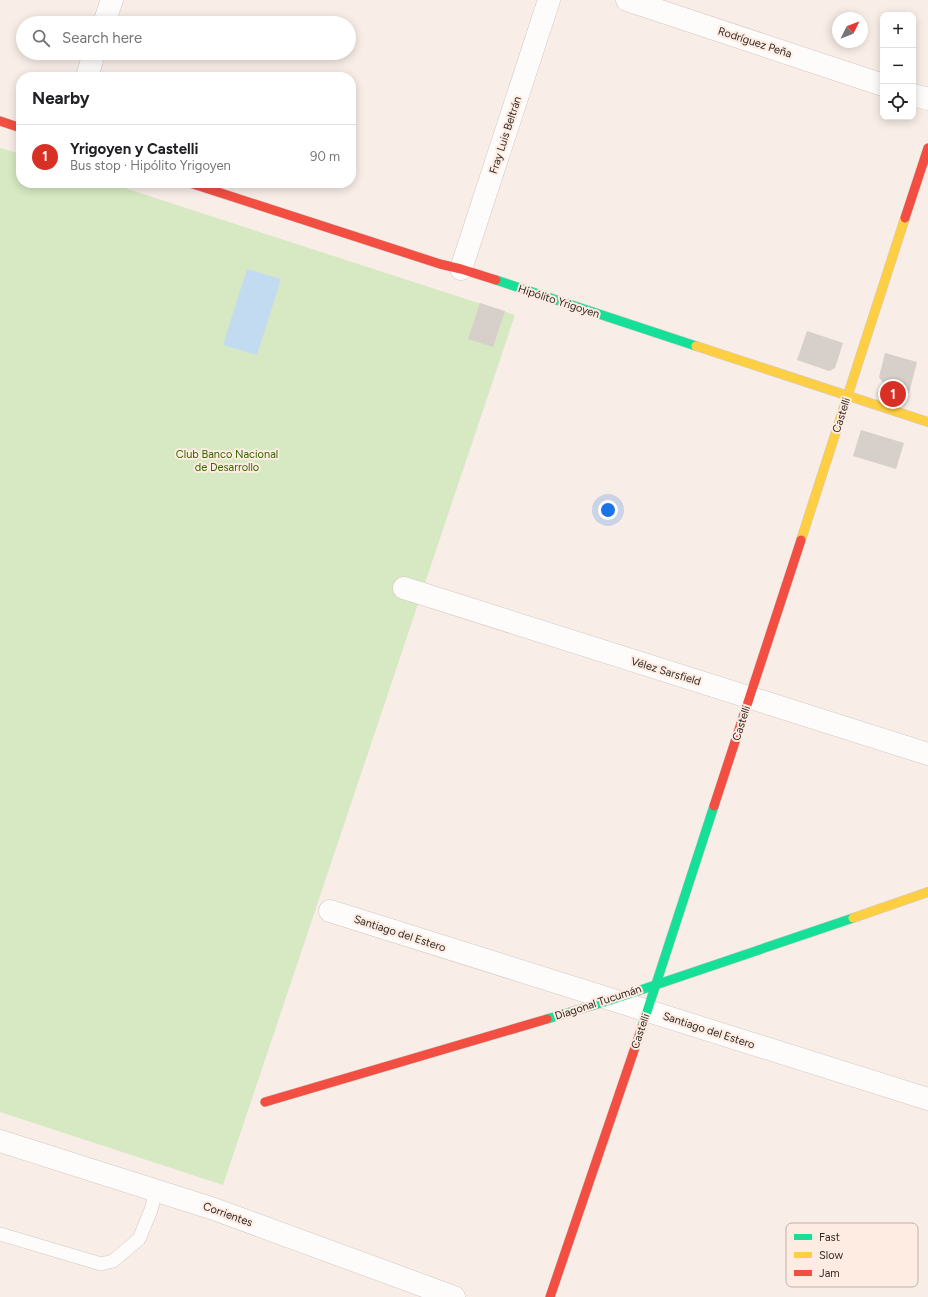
<!DOCTYPE html>
<meta charset="utf-8">
<style>
:root{--surface:#fff;--page:#f2f2f2;--text:#202124;--muted:#757577;--line:#e0e0e0;--accent:#d93025}
body{margin:0;font-family:Figtree,sans-serif;background:var(--page);color:var(--text)}
.controls{position:absolute;right:12px;top:12px;display:grid;overflow:hidden;border-radius:8px;box-shadow:0 2px 10px #0003}
.controls button{width:36px;height:36px;display:grid;place-items:center;padding:0;border:0;border-bottom:1px solid var(--line);background:var(--surface);color:var(--text);font:20px sans-serif}
.compass{position:absolute;left:832px;top:12px;width:36px;height:36px;border-radius:50%;background:var(--surface);box-shadow:0 2px 10px #0003;rotate:47deg}
.you{position:absolute;left:608px;top:510px;width:14px;height:14px;margin:-10px;border:3px solid #fff;border-radius:50%;background:#1a73e8;box-shadow:0 0 0 6px #1a73e833}
.badge{display:grid;place-items:center;width:26px;height:26px;border-radius:50%;background:var(--accent);color:#fff;font-size:13px;font-weight:700}
.pin{position:absolute;translate:-50% -50%;border:2px solid #fff;box-shadow:0 1px 4px #0006}
.list{margin:0;padding:0;list-style:none}
h2{display:flex;justify-content:space-between;align-items:center;height:52px;margin:0;padding:0 16px;font-size:17px}
h2 small{font-size:13px;font-weight:400;color:var(--muted)}
.list li{display:grid;grid-template-columns:26px 1fr auto;gap:12px;align-items:center;box-sizing:border-box;height:64px;padding:0 16px;border-top:1px solid var(--line)}
.list b{display:block;font-size:15px;white-space:nowrap}
.list p{margin:0;font-size:13px;white-space:nowrap;color:var(--muted)}
.list em{font-size:13px;font-style:normal;color:var(--muted)}
.icon{flex:none;width:22px;height:22px;fill:none;stroke:currentColor;stroke-width:2;stroke-linecap:round;stroke-linejoin:round}
.map{position:relative;flex:none;width:928px;height:1297px;overflow:hidden}
.search{position:absolute;background:var(--surface);box-shadow:0 2px 10px #0003;left:16px;top:16px;width:340px;height:44px;display:flex;align-items:center;gap:10px;box-sizing:border-box;padding:0 14px;border-radius:22px;color:var(--muted);font-size:15px}
.panel{position:absolute;background:var(--surface);box-shadow:0 2px 10px #0003;left:16px;top:72px;width:340px;height:116px;border-radius:16px}
.map>svg:first-child{display:block}
.green{fill:#d6e9c2}
.water{fill:#c3dbf0}
.building{fill:#d7cfca}
.lines{fill:none;stroke-linecap:round;stroke-linejoin:round}
.lane-casing{stroke:#d1c8c3;stroke-width:14}
.street-casing{stroke:#d1c8c3;stroke-width:23}
.fast-casing{stroke:#d1c8c3;stroke-width:10}
.slow-casing{stroke:#d1c8c3;stroke-width:10}
.jam-casing{stroke:#d1c8c3;stroke-width:10}
.lane{stroke:#fefcfb;stroke-width:13}
.street{stroke:#fefcfb;stroke-width:22}
.fast{stroke:#16e098;stroke-width:9}
.slow{stroke:#ffcf43;stroke-width:9}
.jam{stroke:#f24e42;stroke-width:9}
.labels{text-anchor:middle;stroke-width:4;stroke-linejoin:round;paint-order:stroke}
.street-label{font-size:11px;fill:#302925;stroke:#feebe1}
.park-label{font-size:11px;fill:#336701;stroke:#feebe1}
.key{fill:#feebe1;stroke:#c0b1a9;stroke-width:1}
.key-label{font-size:11px;fill:#302925}
</style>
<div class="map">
<svg width="928" height="1297" viewBox="0 0 928 1297">
<rect width="100%" height="100%" fill="#f8ede7"/>
<path class="green" d="M0,148L21,154V183H109L515,315L223,1185L0,1112Z"/>
<path class="water" d="M247,269L281,279L257,355L223,345Z"/>
<g class="building">
<path d="M480,303L505,311L493,347L468,339Z"/>
<path d="M807,331L843,343L835,368L829,371L797,360Z"/>
<path d="M885,353L917,362L909,393L885,386L879,377Z"/>
<path d="M861,430L904,443L896,469L853,456Z"/>
</g>
<g class="lines">
<g class="lane-casing">
<path id="lane" d="M0,1234L101,1264L113,1261L139,1239L151,1210L156,1190"/>
</g>
<g class="street-casing">
<g id="street">
<path d="M627,0L883,85"/>
<path d="M104,23L112,0"/>
<path d="M87,77L94,53"/>
<path d="M913,95L928,99"/>
<path d="M461,269L549,0"/>
<path d="M404,588L928,754"/>
<path d="M330,911L928,1099"/>
<path d="M0,1141L214,1209L454,1297"/>
</g>
</g>
<g class="fast-casing">
<g id="fast">
<path d="M496,280L696,346"/>
<path d="M547,1019L611,1000L853,918"/>
<path d="M642,1027L714,806"/>
</g>
</g>
<g class="slow-casing">
<g id="slow">
<path d="M696,346L928,422"/>
<path d="M801,540L905,218"/>
<path d="M853,918L928,892"/>
</g>
</g>
<g class="jam-casing">
<g id="jam">
<path d="M0,121L21,128"/>
<path d="M190,183L440,264L461,269L496,280"/>
<path d="M905,218L928,148"/>
<path d="M714,806L801,540"/>
<path d="M265,1102L547,1019"/>
<path d="M550,1297L642,1027"/>
</g>
</g>
<use href="#lane" class="lane"/>
<use href="#street" class="street"/>
<use href="#fast" class="fast"/>
<use href="#slow" class="slow"/>
<use href="#jam" class="jam"/>
</g>
<g class="labels">
<g class="street-label">
<text transform="translate(755 42) rotate(18)" y="4">Rodríguez Peña</text>
<text transform="translate(505 135) rotate(-72)" y="4">Fray Luis Beltrán</text>
<text transform="translate(559 301) rotate(18)" y="4">Hipólito Yrigoyen</text>
<text transform="translate(841 415) rotate(-72)" y="4">Castelli</text>
<text transform="translate(666 671) rotate(17)" y="4">Vélez Sarsfield</text>
<text transform="translate(741 723) rotate(-72)" y="4">Castelli</text>
<text transform="translate(400 933) rotate(18)" y="4">Santiago del Estero</text>
<text transform="translate(598 1002) rotate(-18)" y="4">Diagonal Tucumán</text>
<text transform="translate(709 1030) rotate(18)" y="4">Santiago del Estero</text>
<text transform="translate(640 1031) rotate(-71)" y="4">Castelli</text>
<text transform="translate(228 1214) rotate(20)" y="4">Corrientes</text>
</g>
<g class="park-label">
<text x="227" y="458">Club Banco Nacional<tspan x="227" dy="13">de Desarrollo</tspan></text>
</g>
</g>
<rect x="786" y="1223" width="132" height="64" rx="6" class="key"/>
<rect x="794" y="1234" width="18" height="6" fill="#16e098"/>
<rect x="794" y="1252" width="18" height="6" fill="#ffcf43"/>
<rect x="794" y="1270" width="18" height="6" fill="#f24e42"/>
<g class="key-label">
<text x="819" y="1241">Fast</text>
<text x="819" y="1259">Slow</text>
<text x="819" y="1277">Jam</text>
</g>
</svg>
<div class="controls">
<button>+</button>
<button>−</button>
<button><svg class="icon" aria-label="locate" viewBox="0 0 24 24"><circle cx="12" cy="12" r="6"/><path d="M12 2v4M12 18v4M2 12h4M18 12h4"/></svg></button>
</div>
<svg class="compass" viewBox="-18 -18 36 36"><path d="M0-13l5 13h-10z" fill="#e53935"/><path d="M0 13l5-13h-10z" fill="#757577"/></svg>
<div class="you"></div>
<div class="pin badge" style="left:893px;top:394px">1</div>
<div class="search"><svg class="icon" aria-label="search" viewBox="0 0 24 24"><circle cx="10" cy="10" r="6"/><path d="M15 15l6 6"/></svg>Search here</div>
<section class="panel">
<h2>Nearby<small></small></h2>
<ul class="list">
<li><span class="badge">1</span><div><b>Yrigoyen y Castelli</b><p>Bus stop · Hipólito Yrigoyen</p></div><em>90 m</em></li>
</ul>
</section>
</div>
